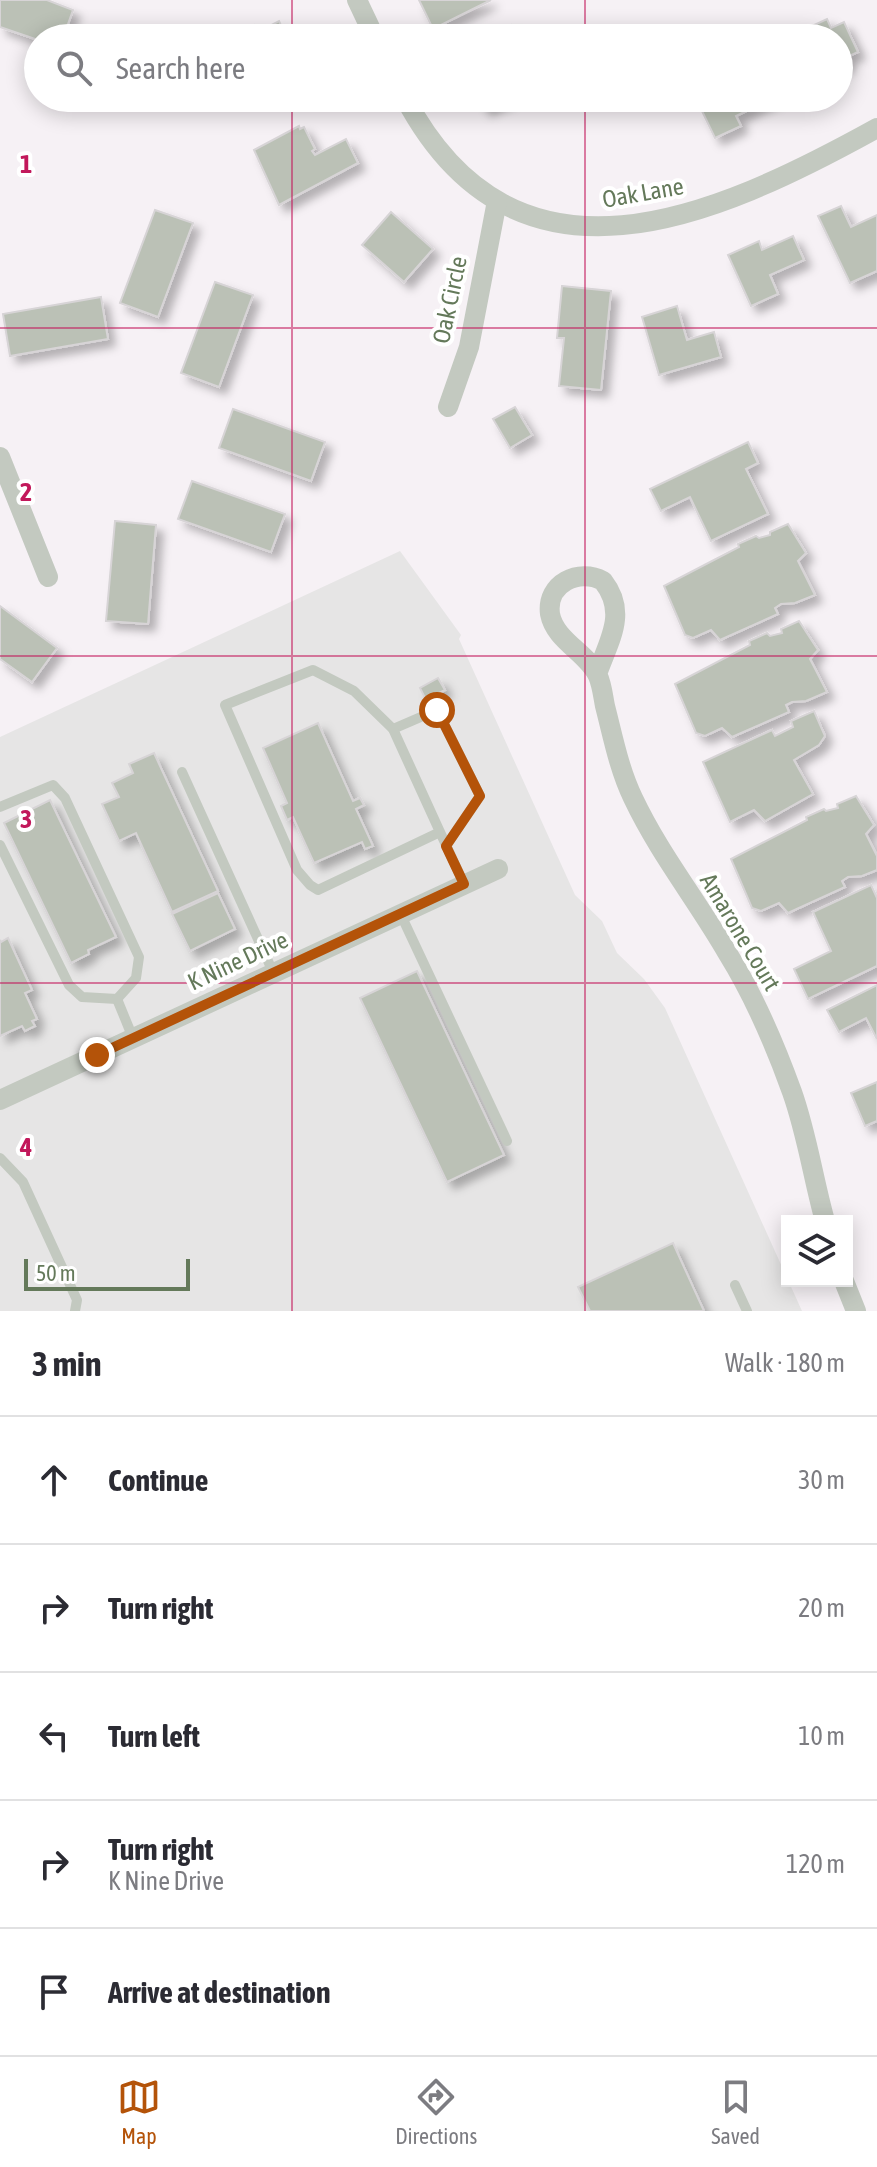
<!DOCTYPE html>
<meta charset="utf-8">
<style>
:root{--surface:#fff;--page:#f2f2f3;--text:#2b2b33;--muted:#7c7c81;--line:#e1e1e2;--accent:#b45309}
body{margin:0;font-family:"Asap Condensed",sans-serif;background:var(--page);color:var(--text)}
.controls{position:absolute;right:24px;bottom:24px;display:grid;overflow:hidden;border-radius:0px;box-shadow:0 4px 20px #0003}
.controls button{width:72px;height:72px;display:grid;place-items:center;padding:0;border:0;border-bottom:2px solid var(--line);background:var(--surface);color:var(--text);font:40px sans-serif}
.scale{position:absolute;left:24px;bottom:20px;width:166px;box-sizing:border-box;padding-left:8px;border:4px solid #64795a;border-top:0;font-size:22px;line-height:28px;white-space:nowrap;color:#64795a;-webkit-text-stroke:6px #fff;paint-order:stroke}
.stop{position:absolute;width:24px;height:24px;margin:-18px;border:6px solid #b45309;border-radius:50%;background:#fff}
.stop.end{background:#b45309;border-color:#fff;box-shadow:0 2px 8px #0008}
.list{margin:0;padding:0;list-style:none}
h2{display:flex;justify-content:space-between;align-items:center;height:104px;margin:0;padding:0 32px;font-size:34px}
h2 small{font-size:26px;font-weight:400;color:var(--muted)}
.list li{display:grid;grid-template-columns:52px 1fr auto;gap:24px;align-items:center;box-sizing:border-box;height:128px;padding:0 32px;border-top:2px solid var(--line)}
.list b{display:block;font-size:30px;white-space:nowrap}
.list p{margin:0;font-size:26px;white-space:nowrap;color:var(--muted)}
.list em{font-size:26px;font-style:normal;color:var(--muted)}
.icon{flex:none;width:44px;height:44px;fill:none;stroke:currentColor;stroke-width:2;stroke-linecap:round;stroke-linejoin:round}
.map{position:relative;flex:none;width:877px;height:1311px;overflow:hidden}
.search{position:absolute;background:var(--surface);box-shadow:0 4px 20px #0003;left:24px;right:24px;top:24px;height:88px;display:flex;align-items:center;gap:20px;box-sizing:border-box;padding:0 28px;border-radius:44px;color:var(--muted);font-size:30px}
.sheet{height:744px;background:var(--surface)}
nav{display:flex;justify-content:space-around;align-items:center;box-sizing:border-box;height:112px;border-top:2px solid var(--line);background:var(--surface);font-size:22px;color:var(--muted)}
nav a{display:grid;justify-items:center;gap:4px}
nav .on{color:var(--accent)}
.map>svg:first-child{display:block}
.built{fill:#e6e5e5}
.building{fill:#bbc1b6;stroke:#d7d4d6;stroke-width:2;filter:url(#shadow)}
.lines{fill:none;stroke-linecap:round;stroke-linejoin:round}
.lane{stroke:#c3c9c0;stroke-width:10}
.street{stroke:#c3c9c0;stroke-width:20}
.route{stroke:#b45309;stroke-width:10}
.grid{fill:none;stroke:#c2185b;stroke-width:2;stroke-opacity:0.55}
.labels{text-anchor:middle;stroke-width:8;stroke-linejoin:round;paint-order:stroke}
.street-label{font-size:24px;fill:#64795a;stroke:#fff}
.grid-label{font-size:26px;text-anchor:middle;font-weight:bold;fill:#c2185b;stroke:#fff;stroke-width:8;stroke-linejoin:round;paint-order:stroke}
</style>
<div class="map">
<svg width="877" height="1311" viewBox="0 0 877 1311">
<defs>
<filter id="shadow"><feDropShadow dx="7" dy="7" stdDeviation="4" flood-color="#0004"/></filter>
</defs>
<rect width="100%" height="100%" fill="#f6f1f5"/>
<path class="built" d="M400,551L461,635L459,639L575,895L602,921L617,953L644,979L665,1008L802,1311H0V737Z"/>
<g class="building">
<path d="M0,0H47L73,10L63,38H38V40L0,27Z"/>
<path d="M419,0H491L433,29Z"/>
<path d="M827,19L831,28L844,22L858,52L845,58L848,64L839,68V38H808L816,34L812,26Z"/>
<path d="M279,21L287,38H245L248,36L245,29L254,25L258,32Z"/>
<path d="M511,25L518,38H483Z"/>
<path d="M479,98H508L484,109Z"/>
<path d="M708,98H771L772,99L736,116L741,126L715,138L702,111L712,106Z"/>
<path d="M299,126L300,129L304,127L315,149L312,151L315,155L346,139L358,163L279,205L254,150Z"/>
<path d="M841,206L851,227L877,215V271L850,283L818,216Z"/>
<path d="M155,210L193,223L158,317L120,303Z"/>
<path d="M391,212L433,249L404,282L362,245Z"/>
<path d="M793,236L804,260L770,275L778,294L751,306L728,255L759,241L762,250Z"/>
<path d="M215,282L253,295L219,387L181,373Z"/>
<path d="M562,286L611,291L601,390L559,386L564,338H557Z"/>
<path d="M101,297L108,339L10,356L3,314Z"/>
<path d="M677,306L687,340L714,332L721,357L659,375L642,317Z"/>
<path d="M515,407L532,435L510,448L493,419Z"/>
<path d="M233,409L325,442L311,481L219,448Z"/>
<path d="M748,442L758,463L746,469L768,514L711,541L690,497L661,511L650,489Z"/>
<path d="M192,481L285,514L271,552L178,519Z"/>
<path d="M115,521L156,525L148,624L106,621Z"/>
<path d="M788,524L806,553L798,561L815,595L795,603L781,604L775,608L778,614L720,640L711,630L693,638L685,635L664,586L739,547L738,544L756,536L759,538L770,535V532Z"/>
<path d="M0,606L57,648L32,682L0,659Z"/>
<path d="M799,621L818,650L810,659L827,692L806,701L792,702L786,705L789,712L732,737L722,728L705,736L696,733L675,684L750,645L749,641L767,633L770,636L782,633L781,629Z"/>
<path d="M438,678L445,690L426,700L420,688Z"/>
<path d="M814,711L825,736L819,745L794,760L813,794L765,821L754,810L730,822L703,762L772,730L775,736L793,727L791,721Z"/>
<path d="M318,723L353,801L360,798L364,805L356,809L373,846L365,849L362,842L314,863L293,817L287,820L281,806L287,803L263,748Z"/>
<path d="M154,753L218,891L172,912L136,833L119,841L102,804L119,797L112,783L133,773L129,764Z"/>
<path d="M856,796L874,825L866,834L877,856V870L862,876L848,877L842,881L845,887L788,913L779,903L761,911L752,908L731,859L807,820L806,817L824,809L826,811L838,808L837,804Z"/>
<path d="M50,800L116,937L88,950L89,954L71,963L4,823Z"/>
<path d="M871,885L877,898V966L808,999L794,969L831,951L813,912Z"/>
<path d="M218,893L235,929L190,951L172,914Z"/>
<path d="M8,938L32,990L25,993L37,1019L32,1021L35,1026L25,1031L22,1026L0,1036V940L1,942Z"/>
<path d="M417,971L504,1155L447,1182L360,998Z"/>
<path d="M877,985V1039L866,1018L839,1032L827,1010Z"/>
<path d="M877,1082V1121L865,1126L851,1093Z"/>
<path d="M673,1243L704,1311H590L578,1287Z"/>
</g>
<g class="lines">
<g class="lane">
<path d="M393,729L437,710L480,796L446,846"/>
<path d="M182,772L273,972"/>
<path d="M0,807L53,785L65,798L139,957L136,978L117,999"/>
<path d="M440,832L318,890L310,885L297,870L225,705L313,670L354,691L393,729L440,832L464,884"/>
<path d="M0,845L69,985L82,997L117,999"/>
<path d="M401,915L507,1141"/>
<path d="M117,999L133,1038"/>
<path d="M0,1158L23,1182L77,1300L75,1311"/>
<path d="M735,1285L747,1311"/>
</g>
<g class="street">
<path d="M357,0L375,38"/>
<path d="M405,98C516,308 716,217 877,128"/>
<path d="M448,407L469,347L497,201"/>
<path d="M0,457L48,577"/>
<path d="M597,674C609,640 628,613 603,581C579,568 546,583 550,614C555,641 588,653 598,676C602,685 603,696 605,706C613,737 619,769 633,798C660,855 697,900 728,954C754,996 775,1045 792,1092C807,1134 813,1178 825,1221"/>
<path d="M0,1100L498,869"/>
<path d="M844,1281L856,1311"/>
</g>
</g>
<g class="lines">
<path class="route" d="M97,1055L464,884L446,846L480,796L437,710"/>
</g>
<path class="grid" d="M292,0V38M585,0V38M292,98V1311M585,98V1311M0,328H877M0,656H877M0,983H877"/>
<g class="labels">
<g class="street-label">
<text transform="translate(643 193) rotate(-10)" y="8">Oak Lane</text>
<text transform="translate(450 300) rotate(-78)" y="8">Oak Circle</text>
<text transform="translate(740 932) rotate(59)" y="8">Amarone Court</text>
<text transform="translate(238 961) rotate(-25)" y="8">K Nine Drive</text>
</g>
</g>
<g class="grid-label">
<text x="26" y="173">1</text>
<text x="26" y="501">2</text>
<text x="26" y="828">3</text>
<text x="26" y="1156">4</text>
</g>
</svg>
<div class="controls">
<button><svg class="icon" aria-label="layers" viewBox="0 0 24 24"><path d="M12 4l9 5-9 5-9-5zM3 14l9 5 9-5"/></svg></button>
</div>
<div class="scale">50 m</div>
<div class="stop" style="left:437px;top:710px"></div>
<div class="stop end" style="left:97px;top:1055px"></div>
<div class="search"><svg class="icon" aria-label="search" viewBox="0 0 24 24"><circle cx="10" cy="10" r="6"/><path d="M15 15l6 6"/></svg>Search here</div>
</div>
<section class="sheet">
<h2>3 min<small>Walk · 180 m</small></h2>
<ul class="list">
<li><svg class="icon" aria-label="ahead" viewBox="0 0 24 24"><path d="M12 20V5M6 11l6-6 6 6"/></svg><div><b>Continue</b></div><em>30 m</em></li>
<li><svg class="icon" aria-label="right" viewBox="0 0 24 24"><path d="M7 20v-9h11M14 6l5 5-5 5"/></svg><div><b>Turn right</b></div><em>20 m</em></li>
<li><svg class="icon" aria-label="left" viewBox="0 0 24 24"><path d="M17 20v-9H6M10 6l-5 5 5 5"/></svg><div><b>Turn left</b></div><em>10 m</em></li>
<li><svg class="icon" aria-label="right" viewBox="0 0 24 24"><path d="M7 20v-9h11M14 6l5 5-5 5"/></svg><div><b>Turn right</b><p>K Nine Drive</p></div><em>120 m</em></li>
<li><svg class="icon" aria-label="arrive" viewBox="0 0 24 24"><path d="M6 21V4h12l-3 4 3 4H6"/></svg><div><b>Arrive at destination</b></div></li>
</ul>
</section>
<nav>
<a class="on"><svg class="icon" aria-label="map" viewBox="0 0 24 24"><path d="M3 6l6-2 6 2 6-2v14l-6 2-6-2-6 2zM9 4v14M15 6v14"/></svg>Map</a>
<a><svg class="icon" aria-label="directions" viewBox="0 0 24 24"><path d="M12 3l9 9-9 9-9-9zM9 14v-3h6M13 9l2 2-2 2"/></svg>Directions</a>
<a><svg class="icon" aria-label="saved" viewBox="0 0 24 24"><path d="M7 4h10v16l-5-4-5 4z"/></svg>Saved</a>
</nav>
